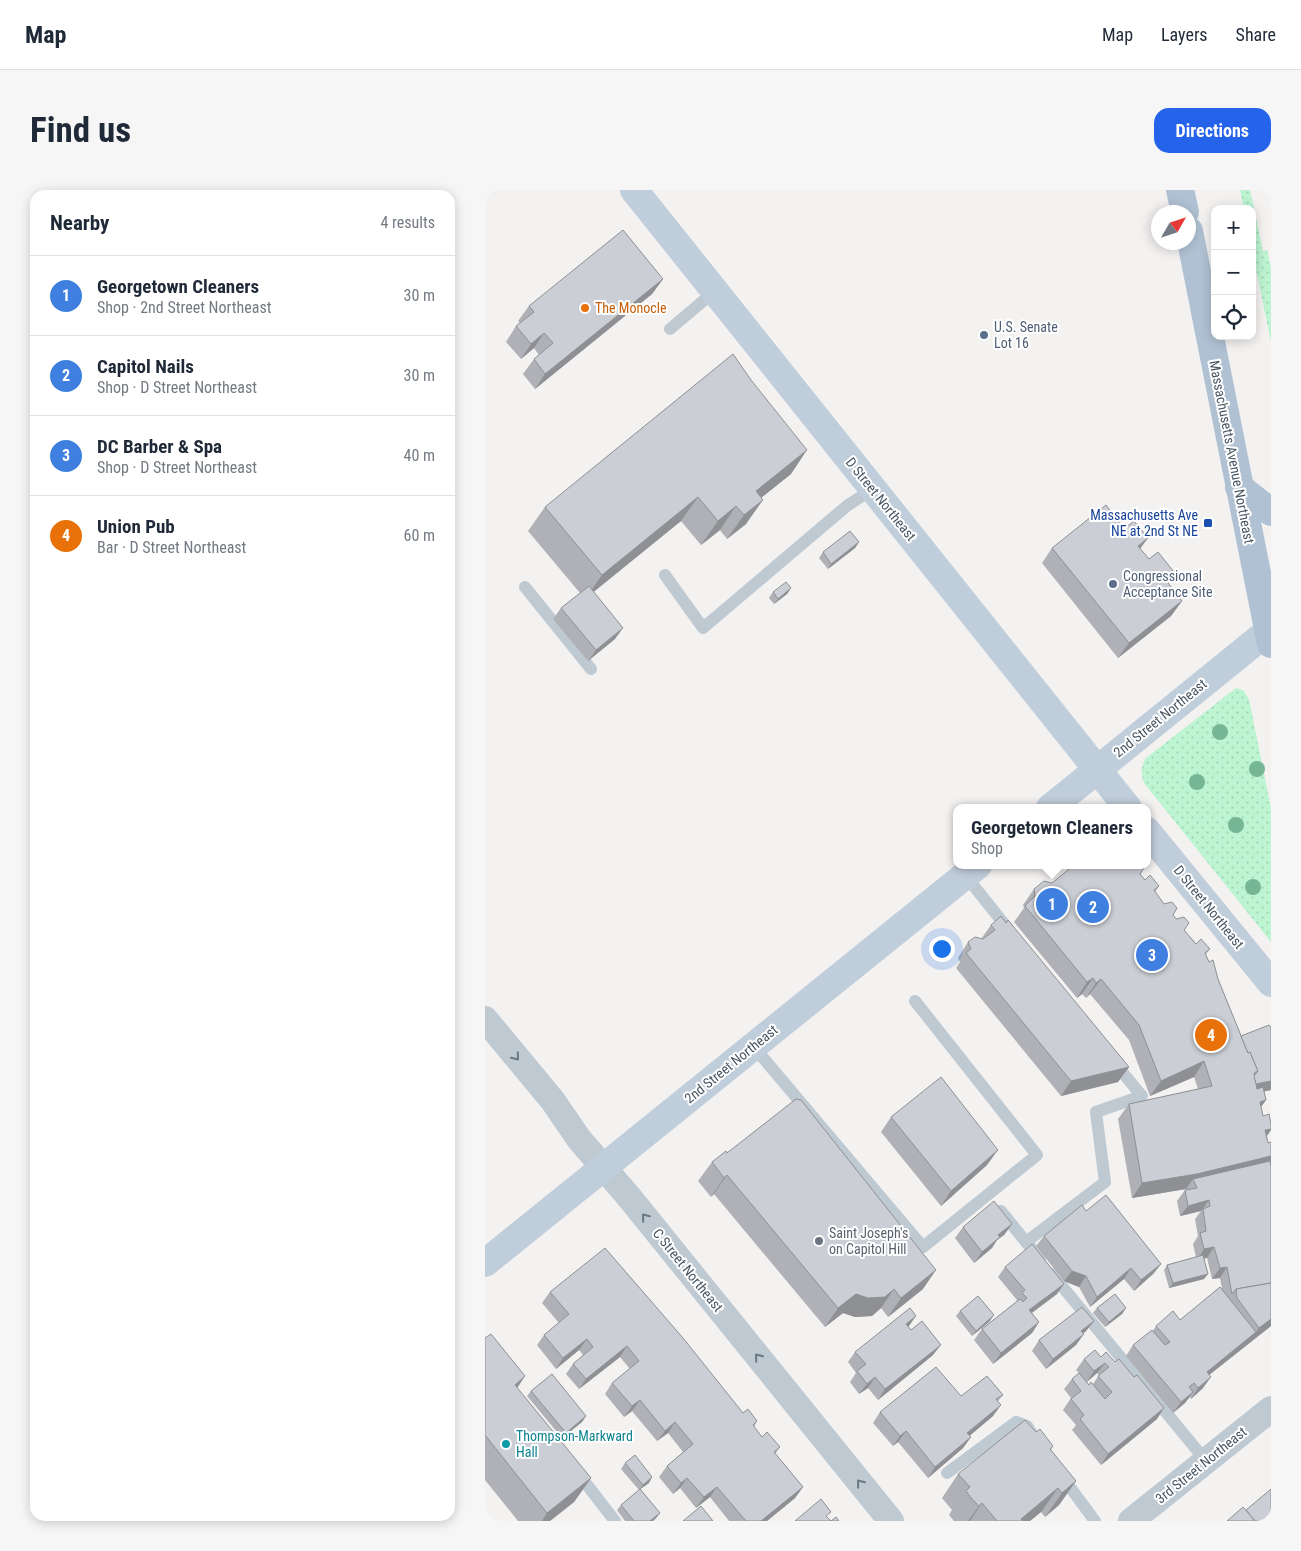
<!DOCTYPE html>
<meta charset="utf-8">
<style>
:root{--surface:#fff;--page:#f6f6f7;--text:#1f2937;--muted:#747a83;--line:#e0e1e3;--accent:#2563eb}
body{margin:0;font-family:"Roboto Condensed",sans-serif;background:var(--page);color:var(--text)}
.controls{position:absolute;right:15px;top:15px;display:grid;overflow:hidden;border-radius:10px;box-shadow:0 2px 12px #0003}
.controls button{width:45px;height:45px;display:grid;place-items:center;padding:0;border:0;border-bottom:1px solid var(--line);background:var(--surface);color:var(--text);font:25px sans-serif}
.compass{position:absolute;left:666px;top:15px;width:45px;height:45px;border-radius:50%;background:var(--surface);box-shadow:0 2px 12px #0003;rotate:51deg}
.you{position:absolute;left:456px;top:758px;width:18px;height:18px;margin:-12px;border:4px solid #fff;border-radius:50%;background:#1a73e8;box-shadow:0 0 0 8px #1a73e833}
.badge{display:grid;place-items:center;width:32px;height:32px;border-radius:50%;background:var(--accent);color:#fff;font-size:16px;font-weight:700}
.pin{position:absolute;translate:-50% -50%;border:2px solid #fff;box-shadow:0 1px 5px #0006}
.popup{position:absolute;left:468px;top:614px;width:198px;height:65px;box-sizing:border-box;display:grid;place-content:center;border-radius:10px;background:var(--surface);filter:drop-shadow(0 1px 4px #0005);font-size:16px;white-space:nowrap;color:var(--muted)}
.popup b{font-size:19px;color:var(--text)}
.popup::after{content:'';position:absolute;left:50%;top:100%;margin-left:-10px;border:10px solid transparent;border-top-color:var(--surface)}
.list{margin:0;padding:0;list-style:none}
h2{display:flex;justify-content:space-between;align-items:center;height:65px;margin:0;padding:0 20px;font-size:21px}
h2 small{font-size:16px;font-weight:400;color:var(--muted)}
.list li{display:grid;grid-template-columns:32px 1fr auto;gap:15px;align-items:center;box-sizing:border-box;height:80px;padding:0 20px;border-top:1px solid var(--line)}
.list b{display:block;font-size:19px;white-space:nowrap}
.list p{margin:0;font-size:16px;white-space:nowrap;color:var(--muted)}
.list em{font-size:16px;font-style:normal;color:var(--muted)}
.icon{flex:none;width:28px;height:28px;fill:none;stroke:currentColor;stroke-width:2;stroke-linecap:round;stroke-linejoin:round}
.map{position:relative;flex:none;width:786px;height:1331px;overflow:hidden;border-radius:15px}
header{display:flex;align-items:center;gap:30px;box-sizing:border-box;height:70px;padding:0 25px;background:var(--surface);border-bottom:1px solid var(--line)}
header strong{font-size:24px}
nav{display:flex;gap:28px;margin-inline-start:auto;font-size:18px}
.intro{display:flex;align-items:center;justify-content:space-between;box-sizing:border-box;height:120px;padding:0 30px}
h1{margin:0;font-size:35px}
.button{padding:12px 22px;border-radius:15px;background:var(--accent);color:#fff;font-size:18px;font-weight:700}
main{display:flex;gap:30px;padding:0 30px}
aside{flex:1;background:var(--surface);border-radius:15px;box-shadow:0 2px 12px #0003}
.map>svg:first-child{display:block}
.grass{fill:url(#grass-dots)}
.lines{fill:none;stroke-linecap:round;stroke-linejoin:round}
.lane{stroke:#bec9d2;stroke-width:12}
.street{stroke:#bec9d2;stroke-width:26}
.secondary{stroke:#c0cdda;stroke-width:28}
.primary{stroke:#afc1d2;stroke-width:28}
.tree{fill:#76b694}
.wall{fill:#afb1b6;fill-rule:evenodd}
.shaded-wall{fill:#8e9094}
.building{fill:#cbced4;stroke:#8e9094}
.oneway{stroke:#6b7883}
.food-dot{fill:#e8710a;stroke:#fff;stroke-width:2}
.service-dot{fill:#5c6f8a;stroke:#fff;stroke-width:2}
.transit-dot{fill:#1a4fb4;stroke:#fff;stroke-width:2}
.worship-dot{fill:#6b7280;stroke:#fff;stroke-width:2}
.culture-dot{fill:#0f9aa8;stroke:#fff;stroke-width:2}
.labels{text-anchor:middle;stroke-width:4;stroke-linejoin:round;paint-order:stroke}
.food-label{font-size:14px;fill:#c56008;stroke:#fff;text-anchor:start}
.service-label{font-size:14px;fill:#4e5e75;stroke:#fff;text-anchor:start}
.street-label{font-size:14px;fill:#475561;stroke:#fff}
.transit-label{font-size:14px;fill:#164399;stroke:#fff;text-anchor:end}
.worship-label{font-size:14px;fill:#5b616d;stroke:#fff;text-anchor:start}
.culture-label{font-size:14px;fill:#0d838f;stroke:#fff;text-anchor:start}
</style>
<header>
<strong>Map</strong>
<nav><a>Map</a><a>Layers</a><a>Share</a></nav>
</header>
<div class="intro"><h1>Find us</h1><a class="button">Directions</a></div>
<main>
<aside>
<h2>Nearby<small>4 results</small></h2>
<ul class="list">
<li><span class="badge" style="background:#3f7fe0">1</span><div><b>Georgetown Cleaners</b><p>Shop · 2nd Street Northeast</p></div><em>30 m</em></li>
<li><span class="badge" style="background:#3f7fe0">2</span><div><b>Capitol Nails</b><p>Shop · D Street Northeast</p></div><em>30 m</em></li>
<li><span class="badge" style="background:#3f7fe0">3</span><div><b>DC Barber &amp; Spa</b><p>Shop · D Street Northeast</p></div><em>40 m</em></li>
<li><span class="badge" style="background:#e8710a">4</span><div><b>Union Pub</b><p>Bar · D Street Northeast</p></div><em>60 m</em></li>
</ul>
</aside>
<div class="map">
<svg width="786" height="1331" viewBox="0 0 786 1331">
<defs>
<pattern id="grass-dots" width="8" height="8" patternUnits="userSpaceOnUse" patternTransform="scale(1.25)"><rect width="8" height="8" fill="#bdf4d1"/><path d="M2 2h.1M6 6h.1" fill="none" stroke="#a4d3b6" stroke-width="1.8" stroke-linecap="round"/></pattern>
</defs>
<rect width="100%" height="100%" fill="#f4f1f1"/>
<g class="grass">
<path d="M755,0H765L778,61L782,60L786,78V152L767,60V19H759Z"/>
<path d="M751,498L758,500L764,509L786,618V752L659,593C656,584 655,577 661,568Z"/>
</g>
<g class="lines">
<g class="lane">
<path d="M185,139L230,101"/>
<path d="M180,385L218,438L363,315L388,299"/>
<path d="M40,397L106,479"/>
<path d="M480,685L524,740"/>
<path d="M268,856L438,1057L552,965L430,811"/>
<path d="M516,1021L541,1052"/>
<path d="M555,1068L541,1052L620,992L611,922L657,906L628,871"/>
<path d="M567,1084L721,1271"/>
<path d="M92,1282L130,1331"/>
<path d="M462,1283L531,1232L542,1236L547,1244"/>
<path d="M576,1285L610,1331"/>
</g>
<g class="street">
<path d="M0,829L68,911L94,949L144,1007L406,1331"/>
<path d="M646,1331L786,1219"/>
</g>
<g class="secondary">
<path d="M149,0L643,618"/>
<path d="M565,618L786,439"/>
<path d="M662,641L786,793"/>
<path d="M0,1073L493,675"/>
</g>
<g class="primary">
<path d="M695,0L700,22"/>
<path d="M704,41L786,454"/>
<path d="M754,297L786,322"/>
</g>
</g>
<g class="tree">
<circle cx="735" cy="542" r="8"/>
<circle cx="772" cy="579" r="8"/>
<circle cx="712" cy="592" r="8"/>
<circle cx="751" cy="635" r="8"/>
<circle cx="768" cy="697" r="8"/>
</g>
<g class="wall">
<path d="M178,89L167,104L50,199L38,184L49,169L54,165L49,158L36,169L21,152L31,136L35,133L33,131L44,116Z"/>
<path d="M306,284L276,308L261,334L242,349L235,340L216,355L196,331L108,402L130,449L103,471L68,429L76,418L95,403L43,341L60,317Z"/>
<path d="M374,352L370,358L343,379L334,368L338,362Z"/>
<path d="M567,358L655,359L664,369L689,382L682,392L697,411L686,426L633,468L557,373Z"/>
<path d="M306,398L302,404L289,414L284,408L288,402Z"/>
<path d="M586,675H658L655,684L660,690L674,696L670,702L699,740L711,754L725,759L720,765L733,789L756,846L786,837V900L779,901L781,910L776,917L778,926L786,934V940L782,946L786,975V1136L724,1185L718,1198L706,1209L705,1207L700,1213L688,1223L641,1166L648,1155L668,1141L671,1136L695,1130L737,1099L735,1088L727,1089L722,1068H719V1089L684,1098L679,1080L682,1075L711,1067L708,1054L713,1046L710,1029L716,1021L695,1026L692,1011L700,1000H701V999L647,1008L633,929L644,914L713,899L709,887L665,906L644,850L605,804L601,808L597,804L592,808L529,732L539,718L538,715L549,699L567,693L586,678Z"/>
<path d="M506,735L644,877L633,892L576,906L471,778L475,772L473,768L483,752L496,749Z"/>
<path d="M406,927L502,975L456,1016L396,942Z"/>
<path d="M242,963L438,1099L403,1127L396,1118L387,1126L370,1127L358,1123L340,1137L229,1004L226,1007L213,991L227,972Z"/>
<path d="M601,1021L676,1074L668,1084L649,1101L639,1089L605,1117L594,1097L579,1091L551,1056L559,1046Z"/>
<path d="M527,1034L519,1045L512,1050L507,1058L489,1073L470,1048L478,1037Z"/>
<path d="M520,1077L572,1104L547,1123L554,1132L547,1143L508,1174L489,1150L497,1139L531,1112L532,1110L513,1087Z"/>
<path d="M65,1102L272,1231L269,1237L277,1247L295,1257L290,1264L318,1297L310,1308L282,1331H244L225,1307L211,1318L195,1298L188,1304L174,1287L182,1276L198,1262L183,1243L172,1251L147,1221L139,1227L120,1204L127,1193L145,1179L135,1167L94,1199L81,1184L88,1174L98,1165L94,1160L71,1179L52,1155L59,1145L74,1133L57,1113Z"/>
<path d="M612,1118H641L637,1124L620,1137L608,1123Z"/>
<path d="M475,1121L505,1131L487,1146L471,1126Z"/>
<path d="M609,1131L601,1141L598,1144L591,1155L561,1179L547,1161L554,1150Z"/>
<path d="M423,1137L448,1165L393,1210L383,1198L374,1204L365,1192L371,1183L363,1172L370,1162Z"/>
<path d="M0,1148L40,1186L32,1198L106,1288L89,1312L65,1331H33L0,1290Z"/>
<path d="M616,1167L672,1229L616,1275L587,1240L591,1235L578,1220L586,1208L579,1199L587,1189L594,1183L591,1180L599,1169ZM612,1183L614,1185L608,1194L604,1195L602,1192Z"/>
<path d="M46,1201L101,1226L97,1232L77,1248L42,1206Z"/>
<path d="M518,1205L513,1211L508,1226L484,1246L486,1247L478,1258L443,1288L413,1252L408,1256L388,1233L395,1222L476,1206Z"/>
<path d="M551,1242L568,1256L566,1260L591,1291L574,1315L560,1327L556,1322L545,1331H469L464,1325L467,1320L457,1308L473,1284Z"/>
<path d="M140,1273L164,1293L155,1299L175,1323L171,1328L168,1331H140L132,1320L136,1315L154,1300L136,1279Z"/>
</g>
<g class="shaded-wall">
<path d="M178,89L167,104L50,199L60,184Z"/>
<path d="M59,143L49,158L36,169L46,154Z"/>
<path d="M322,260L306,284L257,323L271,301Z"/>
<path d="M213,307L196,331L100,409L117,385Z"/>
<path d="M278,310L261,334L242,349L259,325Z"/>
<path d="M251,316L235,340L216,355L233,331Z"/>
<path d="M663,348L652,363L653,356Z"/>
<path d="M374,352L370,358L343,379L346,374Z"/>
<path d="M689,382L678,397L680,389Z"/>
<path d="M306,398L302,404L289,414L293,409Z"/>
<path d="M697,411L686,426L633,468L644,453Z"/>
<path d="M138,438L130,449L103,471L111,460Z"/>
<path d="M608,788L597,804L592,808L602,792Z"/>
<path d="M616,789L605,804L601,808L611,793Z"/>
<path d="M719,871L709,887L665,906L676,891Z"/>
<path d="M644,877L633,892L576,906L586,891Z"/>
<path d="M786,891V900L759,906L767,895Z"/>
<path d="M781,910L770,925L775,912Z"/>
<path d="M786,939V940L776,954L780,940Z"/>
<path d="M513,960L502,975L456,1016L466,1001Z"/>
<path d="M786,966V975L783,980L708,989L701,999L647,1008L657,993Z"/>
<path d="M242,985L229,1004L226,1007L239,988Z"/>
<path d="M724,1010L716,1021L695,1026L703,1016Z"/>
<path d="M527,1034L519,1045L512,1050L507,1058L489,1073L497,1062L513,1045Z"/>
<path d="M729,1057L722,1068L712,1070L719,1059Z"/>
<path d="M676,1074L668,1084L649,1101L656,1090Z"/>
<path d="M742,1077L735,1088L727,1089L735,1078Z"/>
<path d="M646,1078L639,1089L605,1117L612,1107Z"/>
<path d="M451,1080L438,1099L403,1127L416,1108Z"/>
<path d="M587,1081L601,1086L594,1097L579,1091Z"/>
<path d="M723,1084L719,1089L684,1098L688,1093Z"/>
<path d="M579,1094L572,1104L537,1130L544,1120Z"/>
<path d="M409,1099L396,1118L387,1126L370,1127L358,1123L340,1137L353,1118L371,1104Z"/>
<path d="M641,1118L637,1124L620,1137L624,1132Z"/>
<path d="M509,1125L505,1131L487,1146L491,1141Z"/>
<path d="M431,1126L424,1136L414,1145L421,1134Z"/>
<path d="M786,1129V1136L714,1193L722,1182L771,1142L774,1138Z"/>
<path d="M609,1131L601,1141L588,1151L596,1141Z"/>
<path d="M554,1132L547,1143L508,1174L516,1163Z"/>
<path d="M599,1144L591,1155L561,1179L568,1169Z"/>
<path d="M102,1149L94,1160L71,1179L78,1168Z"/>
<path d="M456,1155L448,1165L393,1210L400,1199Z"/>
<path d="M142,1156L135,1167L94,1199L101,1189Z"/>
<path d="M620,1173L612,1183L602,1192L609,1181Z"/>
<path d="M40,1186L24,1210L30,1195Z"/>
<path d="M390,1187L383,1198L374,1204L382,1194Z"/>
<path d="M726,1187L718,1198L706,1209L713,1198Z"/>
<path d="M708,1202L700,1213L688,1223L696,1212Z"/>
<path d="M155,1210L147,1221L139,1227L147,1216Z"/>
<path d="M516,1215L508,1226L475,1254L482,1243Z"/>
<path d="M679,1218L672,1229L616,1275L623,1264Z"/>
<path d="M101,1226L97,1232L77,1248L81,1243Z"/>
<path d="M190,1232L183,1243L172,1251L180,1241Z"/>
<path d="M421,1241L413,1252L408,1256L415,1246Z"/>
<path d="M486,1247L478,1258L443,1288L450,1277Z"/>
<path d="M167,1287L164,1293L154,1300L158,1295Z"/>
<path d="M106,1288L89,1312L65,1331H57L62,1323Z"/>
<path d="M202,1288L195,1298L188,1304L196,1293Z"/>
<path d="M591,1291L574,1315L560,1327L577,1303Z"/>
<path d="M232,1297L225,1307L211,1318L219,1307Z"/>
<path d="M318,1297L310,1308L282,1331H276Z"/>
<path d="M573,1298L556,1322L545,1331H534Z"/>
<path d="M497,1313L485,1331H483L494,1316Z"/>
<path d="M175,1323L171,1328L168,1331H165Z"/>
</g>
<g class="building">
<path d="M138,40L178,89L60,184L49,169L68,153L59,143L46,154L31,136L49,122L44,116Z"/>
<path d="M248,164L266,190L322,260L271,301L278,310L259,325L251,316L233,331L213,307L117,385L60,317Z"/>
<path d="M621,315L639,339L649,331L663,348L653,356L664,369L673,362L689,382L680,389L697,411L644,453L567,358Z"/>
<path d="M365,341L374,352L346,374L338,362Z"/>
<path d="M301,392L306,398L293,409L288,402Z"/>
<path d="M104,396L138,438L111,460L76,418Z"/>
<path d="M589,675H658L659,678L655,684L660,690L665,685L674,696L669,700L679,714L687,712L692,718L688,725L691,729L699,727L704,733L699,740L711,754L716,749L725,759L720,763L724,772L728,770L733,789L763,863L765,862L773,881L769,883L772,899L778,897L781,910L775,912L778,926L784,924L786,934V939L780,940L783,953L786,952V966L712,984L657,993L644,914L727,896L719,871L676,891L654,835L616,789L611,793L608,788L602,792L540,716L550,706L549,699L559,691L567,693Z"/>
<path d="M516,726L521,733L523,730L644,877L586,891L481,763L486,759L483,752L490,747L498,749L510,740L506,735Z"/>
<path d="M784,835L786,837V891L771,894L769,886L773,881L765,862L763,863L756,846Z"/>
<path d="M456,887L513,960L466,1001L406,927Z"/>
<path d="M311,909L316,910L451,1080L416,1108L409,1099L400,1107L383,1108L371,1104L353,1118L242,985L239,988L227,972L241,961L242,963Z"/>
<path d="M785,971L786,977V1093L751,1099L747,1104L742,1077L735,1078L729,1057L719,1059L715,1043L721,1041L718,1019L725,1016L724,1010L703,1016L700,1000L712,998L708,989Z"/>
<path d="M621,1005L676,1074L656,1090L646,1078L612,1107L601,1086L587,1081L559,1046L597,1015L601,1021Z"/>
<path d="M509,1011L527,1034L513,1045L515,1047L497,1062L478,1037Z"/>
<path d="M547,1054L579,1094L544,1120L554,1132L516,1163L497,1139L535,1109L538,1112L542,1108L537,1103L540,1100L520,1077Z"/>
<path d="M120,1058L198,1148L258,1223L263,1219L272,1231L268,1235L277,1247L282,1242L295,1257L289,1262L318,1297L276,1331H261L232,1297L219,1307L202,1288L196,1293L182,1276L208,1254L190,1232L180,1241L155,1210L147,1216L127,1193L154,1171L142,1156L101,1189L88,1174L108,1157L102,1149L78,1168L59,1145L84,1124L65,1102Z"/>
<path d="M718,1065L723,1084L688,1093L682,1075Z"/>
<path d="M786,1093V1129L774,1138L752,1108L751,1099Z"/>
<path d="M735,1097L771,1142L722,1182L726,1187L713,1198L709,1193L704,1197L708,1202L696,1212L648,1155L667,1140L680,1155L685,1152L671,1136L688,1121L695,1130Z"/>
<path d="M630,1104L641,1118L624,1132L612,1118Z"/>
<path d="M493,1106L509,1125L491,1141L475,1121Z"/>
<path d="M597,1117L609,1131L596,1141L599,1144L568,1169L554,1150Z"/>
<path d="M425,1118L431,1126L421,1134L426,1140L437,1131L456,1155L400,1199L390,1187L382,1194L372,1181L381,1174L370,1162Z"/>
<path d="M6,1144L40,1186L30,1195L106,1288L62,1323L0,1245V1148Z"/>
<path d="M610,1160L616,1167L621,1162L630,1172L634,1169L649,1187L652,1185L679,1218L623,1264L595,1229L599,1225L586,1209L596,1201L587,1189L594,1183L604,1195L606,1192L620,1209L627,1202L613,1186L624,1177L620,1173L609,1181L599,1169Z"/>
<path d="M451,1177L476,1206L502,1186L518,1205L511,1209L516,1215L482,1243L486,1247L450,1277L421,1241L415,1246L395,1222Z"/>
<path d="M67,1184L101,1226L81,1243L46,1201Z"/>
<path d="M540,1230L551,1242L555,1239L568,1256L565,1259L591,1291L577,1303L573,1298L536,1329L538,1331H512L497,1313L494,1316L487,1309L481,1301L485,1297L473,1284Z"/>
<path d="M150,1265L167,1287L158,1295L140,1273Z"/>
<path d="M155,1299L175,1323L165,1331H149L136,1315Z"/>
<path d="M786,1299V1331H770L761,1320Z"/>
<path d="M336,1309L346,1322L341,1326L346,1331L351,1327L354,1331H310Z"/>
<path d="M216,1316L228,1331H198Z"/>
<path d="M758,1317L770,1331H742Z"/>
</g>
<defs><path id="oneway-chevron" d="M-2-3.5L2.5 0L-2 3.5" fill="none" stroke-width="1.6" stroke-linecap="round" stroke-linejoin="round" transform="scale(1.25)"/></defs>
<g class="oneway">
<use href="#oneway-chevron" transform="translate(31 867) rotate(51)"/>
<use href="#oneway-chevron" transform="translate(160 1027) rotate(-129)"/>
<use href="#oneway-chevron" transform="translate(273 1167) rotate(-129)"/>
<use href="#oneway-chevron" transform="translate(375 1293) rotate(-129)"/>
</g>
<circle class="food-dot" cx="100" cy="118" r="5"/>
<g class="service-dot">
<circle cx="499" cy="145" r="5"/>
<circle cx="628" cy="394" r="5"/>
</g>
<rect class="transit-dot" x="718" y="328" width="10" height="10" rx="2.5"/>
<circle class="worship-dot" cx="334" cy="1051" r="5"/>
<circle class="culture-dot" cx="21" cy="1254" r="5"/>
<g class="labels">
<g class="food-label">
<text x="110" y="123">The Monocle</text>
</g>
<g class="service-label">
<text x="509" y="142">U.S. Senate<tspan x="509" dy="16">Lot 16</tspan></text>
<text x="638" y="391">Congressional<tspan x="638" dy="16">Acceptance Site</tspan></text>
</g>
<g class="street-label">
<text transform="translate(747 262) rotate(79)" y="5">Massachusetts Avenue Northeast</text>
<text transform="translate(396 309) rotate(51)" y="5">D Street Northeast</text>
<text transform="translate(675 528) rotate(-39)" y="5">2nd Street Northeast</text>
<text transform="translate(724 717) rotate(51)" y="5">D Street Northeast</text>
<text transform="translate(246 874) rotate(-39)" y="5">2nd Street Northeast</text>
<text transform="translate(203 1080) rotate(51)" y="5">C Street Northeast</text>
<text transform="translate(716 1275) rotate(-39)" y="5">3rd Street Northeast</text>
</g>
<g class="transit-label">
<text x="713" y="330">Massachusetts Ave<tspan x="713" dy="16">NE at 2nd St NE</tspan></text>
</g>
<g class="worship-label">
<text x="344" y="1048">Saint Joseph's<tspan x="344" dy="16">on Capitol Hill</tspan></text>
</g>
<g class="culture-label">
<text x="31" y="1251">Thompson-Markward<tspan x="31" dy="16">Hall</tspan></text>
</g>
</g>
</svg>
<div class="controls">
<button>+</button>
<button>−</button>
<button><svg class="icon" aria-label="locate" viewBox="0 0 24 24"><circle cx="12" cy="12" r="6"/><path d="M12 2v4M12 18v4M2 12h4M18 12h4"/></svg></button>
</div>
<svg class="compass" viewBox="-18 -18 36 36"><path d="M0-13l5 13h-10z" fill="#e53935"/><path d="M0 13l5-13h-10z" fill="#747a83"/></svg>
<div class="you"></div>
<div class="pin badge" style="left:567px;top:714px;background:#3f7fe0">1</div>
<div class="popup"><b>Georgetown Cleaners</b>Shop</div>
<div class="pin badge" style="left:608px;top:717px;background:#3f7fe0">2</div>
<div class="pin badge" style="left:667px;top:765px;background:#3f7fe0">3</div>
<div class="pin badge" style="left:726px;top:845px;background:#e8710a">4</div>
</div>
</main>
